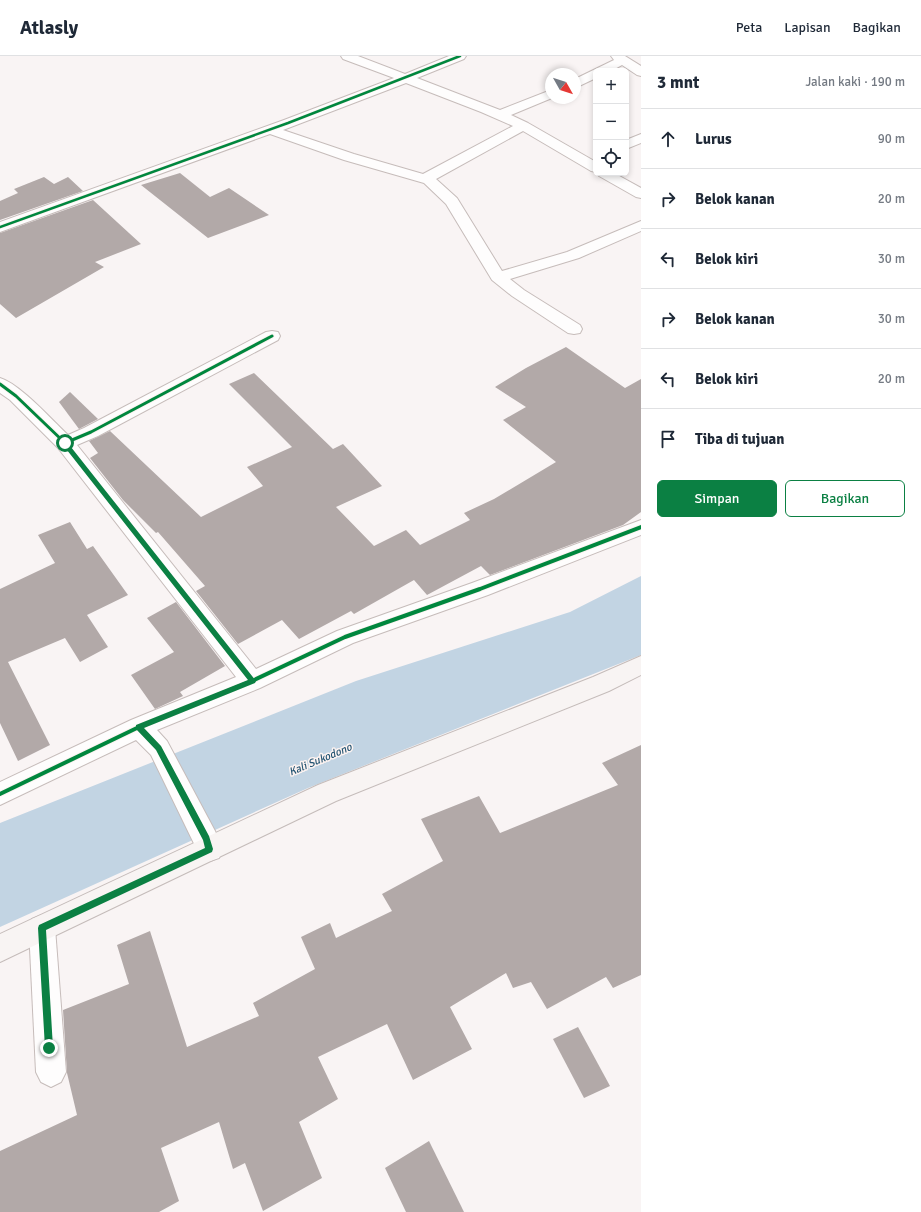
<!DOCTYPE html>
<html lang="id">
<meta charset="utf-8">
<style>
:root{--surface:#fff;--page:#f2f2f3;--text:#1f2937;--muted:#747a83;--line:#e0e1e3;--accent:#0b8043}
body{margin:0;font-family:Signika,sans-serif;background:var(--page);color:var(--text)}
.controls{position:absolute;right:12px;top:12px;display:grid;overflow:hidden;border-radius:6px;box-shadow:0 2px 6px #0003}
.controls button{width:36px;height:36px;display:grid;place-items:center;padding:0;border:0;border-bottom:1px solid var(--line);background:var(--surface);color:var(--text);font:20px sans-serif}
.compass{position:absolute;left:545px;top:12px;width:36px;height:36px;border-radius:50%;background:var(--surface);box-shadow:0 2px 6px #0003;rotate:129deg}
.stop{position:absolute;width:12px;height:12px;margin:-9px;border:3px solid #0b8043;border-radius:50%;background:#fff}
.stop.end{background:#0b8043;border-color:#fff;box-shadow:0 1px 4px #0008}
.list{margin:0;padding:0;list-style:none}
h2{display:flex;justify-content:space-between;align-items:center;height:52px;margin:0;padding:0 16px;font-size:17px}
h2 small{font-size:13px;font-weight:400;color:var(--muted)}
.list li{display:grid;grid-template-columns:26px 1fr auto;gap:12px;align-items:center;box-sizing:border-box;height:60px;padding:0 16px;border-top:1px solid var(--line)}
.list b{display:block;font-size:15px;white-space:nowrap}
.list em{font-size:13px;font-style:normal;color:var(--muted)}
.actions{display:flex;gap:8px;padding:12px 16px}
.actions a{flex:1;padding:9px 0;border:1px solid var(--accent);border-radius:6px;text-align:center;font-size:14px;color:var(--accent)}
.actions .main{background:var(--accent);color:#fff}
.icon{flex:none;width:22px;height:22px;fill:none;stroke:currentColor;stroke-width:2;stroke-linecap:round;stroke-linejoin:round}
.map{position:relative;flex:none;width:641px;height:1156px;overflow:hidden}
header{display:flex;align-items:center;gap:24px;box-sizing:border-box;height:56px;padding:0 20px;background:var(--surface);border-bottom:1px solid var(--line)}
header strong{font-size:19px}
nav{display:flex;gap:22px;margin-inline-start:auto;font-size:14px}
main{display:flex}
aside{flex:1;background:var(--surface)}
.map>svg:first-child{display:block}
.water{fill:#c2d4e3}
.building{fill:#b2a9a8}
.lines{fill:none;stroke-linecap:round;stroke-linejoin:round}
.minor-casing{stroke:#c6bcba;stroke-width:2}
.major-casing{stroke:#c5bcba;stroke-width:2}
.minor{fill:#fefdfd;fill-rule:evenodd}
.major{fill:#f8f4f3;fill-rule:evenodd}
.cycleway-far2-casing{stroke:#fcf3f1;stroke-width:4}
.cycleway-far1-casing{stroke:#fcf3f1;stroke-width:5}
.cycleway-casing{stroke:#fcf3f1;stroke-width:6}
.cycleway-far2{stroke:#00873e;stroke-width:2.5}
.cycleway-far1{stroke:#00873e;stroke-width:3}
.cycleway{stroke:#00873e;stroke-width:4}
.route{fill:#0b8043}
.labels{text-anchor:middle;stroke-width:3;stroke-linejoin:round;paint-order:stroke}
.water-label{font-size:11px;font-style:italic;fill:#255573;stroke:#fcf3f1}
</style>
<header>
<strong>Atlasly</strong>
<nav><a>Peta</a><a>Lapisan</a><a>Bagikan</a></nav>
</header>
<main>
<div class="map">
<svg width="641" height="1156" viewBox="0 0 641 1156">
<rect width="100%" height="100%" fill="#f9f4f4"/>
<path class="water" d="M641,520V599L308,732L0,871V767L356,625L570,556Z"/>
<g class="building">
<path d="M180,117L210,141L229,132L269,159L208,182L141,129Z"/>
<path d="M44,121L54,128L68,121L83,135L0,164V145L18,137L14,133Z"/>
<path d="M93,144L141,188L95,206L104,211L16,262L0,248V177Z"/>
<path d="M566,291L625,332L641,323V456L623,469L490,519L481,510L427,539L414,524L354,558L351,555L299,583L282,564L238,588L196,535L205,530L158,476L156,477L123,444L90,402L98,397L89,385L110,375L201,461L263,430L247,411L292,391L229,328L254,317L333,393L343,388L382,430L336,451L374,490L406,474L420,489L470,464L464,457L494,443L556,406L503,364L526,351L495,331L526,312Z"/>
<path d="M70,336L98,363L79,373L59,346Z"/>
<path d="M70,466L87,493L93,490L128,539L87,559L108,591L80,606L65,582L8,606L50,689L18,705L0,667V533L55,507L38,479Z"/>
<path d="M176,546L225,610L180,636L183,640L155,653L131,619L174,596L147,562Z"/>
<path d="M641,689V919L613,932L606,921L547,953L531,926L513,932L506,917L450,951L472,993L413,1024L387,968L318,1001L338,1043L299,1066L322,1122L263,1155L245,1107L233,1113L219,1066L161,1092L179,1145L159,1156H0V1095L77,1059L67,1017L63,954L129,928L117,889L150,875L187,991L259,960L253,947L315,913L301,881L330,867L336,882L392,855L382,838L443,805L421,763L479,740L500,777L618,729L602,707Z"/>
<path d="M578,971L610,1030L584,1042L553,983Z"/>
<path d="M429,1085L464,1156H406L385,1112Z"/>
</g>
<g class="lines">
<g class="minor-casing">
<g id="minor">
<path d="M341,0H358L405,18L449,0H466L464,3L417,22L500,54L551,34V42H552L511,59L528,67L596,106V116L591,115L523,75L436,123L457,142L502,215L567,196L641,165V175L579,202L510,223L524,234L580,269L582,273L580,277L574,278L568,277L512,240L492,224L446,148L424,127L344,104L270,78L0,176V166L284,64L394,22L343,3ZM406,27L481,56L513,70L423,118L354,98L283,74Z"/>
<path d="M611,0H625L641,10V20L637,19L622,9L611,15H596V22L575,32V23L614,4Z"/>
<path d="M641,78V87L626,93V84Z"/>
<path d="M597,117H614L641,132V142L636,141L599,120Z"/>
<path d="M272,275L278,276L280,280L278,284L98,380L77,389L256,613L337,575L472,527L641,464V479L488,539L353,587L260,632L157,674L167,685L215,775L223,793L219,802L210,805L201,802L151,699L136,684L0,749V726L131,664L236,621L58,392L10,344L0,337V322C20,328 51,363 68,379L84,372L266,276Z"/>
<path d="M42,859L52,863L55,872L66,1016L61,1026L51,1031L41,1026L36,1016L29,872L32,863Z"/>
</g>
</g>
<g class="major-casing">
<path id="major" d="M641,600V619L609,635L336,745L0,906V878L318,729L593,621Z"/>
</g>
<use href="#minor" class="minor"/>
<use href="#major" class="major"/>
<g class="cycleway-far2-casing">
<path id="cycleway-far2" d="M0,171L288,67L460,0"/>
</g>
<g class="cycleway-far1-casing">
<path id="cycleway-far1" d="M0,328L16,340L65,387L91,376L272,280"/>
</g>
<g class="cycleway-casing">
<path id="cycleway" d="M0,738L139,671L252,625L345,581L480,533L641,471"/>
</g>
<use href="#cycleway-far2" class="cycleway-far2"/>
<use href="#cycleway-far1" class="cycleway-far1"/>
<use href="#cycleway" class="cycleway"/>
</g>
<path class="route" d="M63,386H67L256,625L255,627L144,672L161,690L209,780L213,793L212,796L46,874L53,992L52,996L49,997L46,996L45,992L38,872L39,869L205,792L203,784L156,694L136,673V669L248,624L63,389Z"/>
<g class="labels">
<g class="water-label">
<text transform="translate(320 703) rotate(-23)" y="4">Kali Sukodono</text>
</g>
</g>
</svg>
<div class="controls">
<button>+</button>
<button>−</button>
<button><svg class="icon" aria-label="locate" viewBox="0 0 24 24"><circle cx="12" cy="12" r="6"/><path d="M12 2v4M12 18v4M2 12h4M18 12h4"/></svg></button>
</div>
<svg class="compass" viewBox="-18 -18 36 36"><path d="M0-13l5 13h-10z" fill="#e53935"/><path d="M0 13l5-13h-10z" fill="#747a83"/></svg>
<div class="stop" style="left:65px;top:387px"></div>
<div class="stop end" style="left:49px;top:992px"></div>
</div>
<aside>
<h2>3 mnt<small>Jalan kaki · 190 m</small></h2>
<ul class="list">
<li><svg class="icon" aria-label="ahead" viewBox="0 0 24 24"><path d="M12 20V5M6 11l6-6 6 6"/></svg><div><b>Lurus</b></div><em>90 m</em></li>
<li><svg class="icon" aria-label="right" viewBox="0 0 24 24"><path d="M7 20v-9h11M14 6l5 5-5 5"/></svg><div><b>Belok kanan</b></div><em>20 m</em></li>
<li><svg class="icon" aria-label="left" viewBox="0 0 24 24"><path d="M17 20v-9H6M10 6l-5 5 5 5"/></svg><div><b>Belok kiri</b></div><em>30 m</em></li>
<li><svg class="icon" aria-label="right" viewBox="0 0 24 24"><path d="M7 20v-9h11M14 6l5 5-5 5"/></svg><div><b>Belok kanan</b></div><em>30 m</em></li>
<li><svg class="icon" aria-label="left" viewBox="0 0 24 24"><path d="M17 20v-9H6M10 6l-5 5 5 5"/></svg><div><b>Belok kiri</b></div><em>20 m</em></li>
<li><svg class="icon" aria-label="arrive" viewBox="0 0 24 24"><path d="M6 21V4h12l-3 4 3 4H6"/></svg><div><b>Tiba di tujuan</b></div></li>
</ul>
<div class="actions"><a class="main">Simpan</a><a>Bagikan</a></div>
</aside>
</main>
